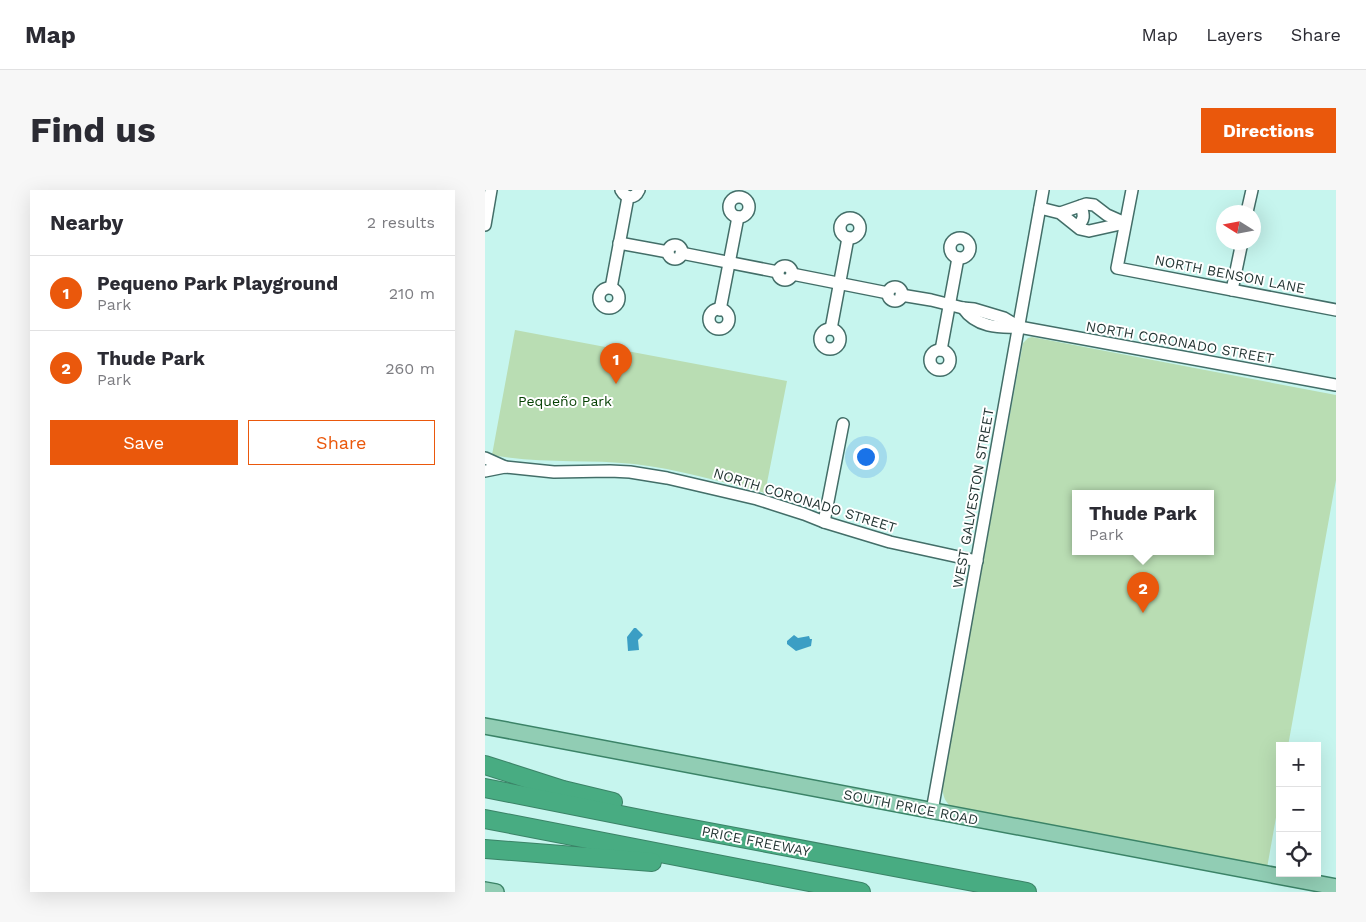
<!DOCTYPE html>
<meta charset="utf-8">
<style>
:root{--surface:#fff;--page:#f7f7f7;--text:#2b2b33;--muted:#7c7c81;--line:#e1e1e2;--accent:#ea580c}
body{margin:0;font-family:"Work Sans",sans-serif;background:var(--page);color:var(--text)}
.controls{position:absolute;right:15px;bottom:15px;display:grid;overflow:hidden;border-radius:0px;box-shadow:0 5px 20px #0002}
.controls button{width:45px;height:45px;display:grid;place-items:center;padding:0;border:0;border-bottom:1px solid var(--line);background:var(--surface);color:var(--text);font:25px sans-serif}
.compass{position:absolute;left:731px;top:15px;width:45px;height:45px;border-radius:50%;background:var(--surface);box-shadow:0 5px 20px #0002;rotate:281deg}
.you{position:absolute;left:380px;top:266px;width:18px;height:18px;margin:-12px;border:4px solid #fff;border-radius:50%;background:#1a73e8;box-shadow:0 0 0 8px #1a73e833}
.badge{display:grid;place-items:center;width:32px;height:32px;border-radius:50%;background:var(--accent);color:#fff;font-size:16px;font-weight:700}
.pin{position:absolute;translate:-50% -41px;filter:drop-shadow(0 1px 2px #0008)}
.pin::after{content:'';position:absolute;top:26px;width:18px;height:15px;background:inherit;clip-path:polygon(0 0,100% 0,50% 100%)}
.popup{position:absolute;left:587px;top:300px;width:142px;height:65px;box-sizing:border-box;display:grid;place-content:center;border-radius:0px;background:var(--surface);filter:drop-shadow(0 1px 4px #0005);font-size:16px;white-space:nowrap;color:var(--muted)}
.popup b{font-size:19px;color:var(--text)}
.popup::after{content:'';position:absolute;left:50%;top:100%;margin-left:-10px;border:10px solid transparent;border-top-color:var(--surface)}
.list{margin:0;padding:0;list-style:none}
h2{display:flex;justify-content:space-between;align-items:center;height:65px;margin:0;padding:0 20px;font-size:21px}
h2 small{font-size:16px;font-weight:400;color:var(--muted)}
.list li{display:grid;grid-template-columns:32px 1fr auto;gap:15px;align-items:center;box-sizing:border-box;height:75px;padding:0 20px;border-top:1px solid var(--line)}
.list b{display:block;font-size:19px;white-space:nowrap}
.list p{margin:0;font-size:16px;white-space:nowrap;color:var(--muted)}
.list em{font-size:16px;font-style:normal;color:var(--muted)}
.actions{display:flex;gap:10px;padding:15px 20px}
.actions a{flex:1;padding:11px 0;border:1px solid var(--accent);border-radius:0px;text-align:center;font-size:18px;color:var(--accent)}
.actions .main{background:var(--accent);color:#fff}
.icon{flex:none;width:28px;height:28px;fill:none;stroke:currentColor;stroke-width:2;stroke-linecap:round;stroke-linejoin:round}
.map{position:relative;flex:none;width:851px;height:702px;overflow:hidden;border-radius:0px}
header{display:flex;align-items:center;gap:30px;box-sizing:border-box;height:70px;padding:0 25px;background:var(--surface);border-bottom:1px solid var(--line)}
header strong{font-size:24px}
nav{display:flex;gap:28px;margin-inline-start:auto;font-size:18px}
.intro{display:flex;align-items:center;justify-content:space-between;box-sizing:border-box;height:120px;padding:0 30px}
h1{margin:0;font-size:35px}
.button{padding:12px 22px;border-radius:0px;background:var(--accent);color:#fff;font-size:18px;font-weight:700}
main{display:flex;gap:30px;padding:0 30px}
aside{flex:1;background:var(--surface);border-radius:0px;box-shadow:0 5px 20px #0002}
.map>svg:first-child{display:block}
.green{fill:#b9ddb3;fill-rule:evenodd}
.water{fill:#3b9ec4}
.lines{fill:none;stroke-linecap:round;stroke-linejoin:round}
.minor-casing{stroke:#436e68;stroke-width:14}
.major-casing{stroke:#3b8367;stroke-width:18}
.highway-casing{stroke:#3b8367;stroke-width:20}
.minor{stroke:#fff;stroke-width:11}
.major{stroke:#91cdb4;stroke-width:15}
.highway{stroke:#48ac82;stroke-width:18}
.labels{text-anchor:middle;stroke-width:4;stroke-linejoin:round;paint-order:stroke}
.street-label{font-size:14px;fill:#243634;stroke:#fff}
.park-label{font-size:14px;fill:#033f00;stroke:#fff}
</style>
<header>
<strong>Map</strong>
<nav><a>Map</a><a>Layers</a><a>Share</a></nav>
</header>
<div class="intro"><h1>Find us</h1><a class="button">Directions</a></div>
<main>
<aside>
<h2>Nearby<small>2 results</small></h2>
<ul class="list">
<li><span class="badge">1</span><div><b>Pequeno Park Playground</b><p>Park</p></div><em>210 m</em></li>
<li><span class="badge">2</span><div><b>Thude Park</b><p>Park</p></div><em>260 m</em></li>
</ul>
<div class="actions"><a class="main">Save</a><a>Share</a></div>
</aside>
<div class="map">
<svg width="851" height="702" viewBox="0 0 851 702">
<rect width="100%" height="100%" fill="#c6f5ee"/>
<g class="green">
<path d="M30,140L302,191L280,303C237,292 193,279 149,274C101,269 55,274 7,265Z"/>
<path d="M547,147L851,205V290L803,556H795V605L782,678L469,619C459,612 457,605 458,593L538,153L543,148ZM590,304H726V362H590Z"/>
</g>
<g class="water">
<path d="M149,438H151L158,445L153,450L154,460L143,461L142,447Z"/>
<path d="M309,445L313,448L324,446L325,449H327L326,456L311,461L302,454V451Z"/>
</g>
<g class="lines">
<g class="minor-casing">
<g id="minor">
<path d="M136,0C141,9 150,9 154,0"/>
<path d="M647,0L632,78L851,120"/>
<circle cx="254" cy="17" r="10"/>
<path d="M555,18L575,23L595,39L604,41L640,33L622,25L609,15L601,14L575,23"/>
<path d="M762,22L767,0"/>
<circle cx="365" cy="38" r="10"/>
<path d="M0,35L6,0"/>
<path d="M592,36C600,30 599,25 596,16"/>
<circle cx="475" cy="58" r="10"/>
<path d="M134,53L183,62"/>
<circle cx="190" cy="62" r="7"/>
<path d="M196,63L293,82"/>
<circle cx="300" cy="83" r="7"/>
<path d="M307,84L403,103"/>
<circle cx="410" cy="104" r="7"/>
<path d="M126,98L143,7"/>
<circle cx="124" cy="108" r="10"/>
<path d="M747,100L757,52"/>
<path d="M416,105L446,110L478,118L489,119L519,128L534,137"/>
<path d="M478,118C491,137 513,138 534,137L851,195"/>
<circle cx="234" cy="129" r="10"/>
<path d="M235,120L253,27"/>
<path d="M346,139L363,48"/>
<circle cx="345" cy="149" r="10"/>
<path d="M456,160L473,68"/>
<circle cx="455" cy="170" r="10"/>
<path d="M0,268L20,277"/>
<path d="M0,281L20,277L69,282L125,281L145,282L182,288L272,309L319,324L339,332L405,352L492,371"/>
<path d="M339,332L358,234"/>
<path d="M447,621L558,0"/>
</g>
</g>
<g class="major-casing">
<g id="major">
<path d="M0,536L851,697"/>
<path d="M0,700L11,702"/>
</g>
</g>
<g class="highway-casing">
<g id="highway">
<path d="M0,575L78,600L128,612"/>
<path d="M0,598L176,633L542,702"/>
<path d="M0,629L376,702"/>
<path d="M0,659L167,672"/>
</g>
</g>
<use href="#minor" class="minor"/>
<use href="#major" class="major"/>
<use href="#highway" class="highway"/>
</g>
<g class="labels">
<g class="street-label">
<text transform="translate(745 84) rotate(11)" y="5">NORTH BENSON LANE</text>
<text transform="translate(695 152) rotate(10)" y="5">NORTH CORONADO STREET</text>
<text transform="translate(488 308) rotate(-80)" y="5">WEST GALVESTON STREET</text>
<text transform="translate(320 310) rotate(17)" y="5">NORTH CORONADO STREET</text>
<text transform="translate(426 617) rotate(11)" y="5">SOUTH PRICE ROAD</text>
<text transform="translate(271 651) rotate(11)" y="5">PRICE FREEWAY</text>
</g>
<g class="park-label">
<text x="80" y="216">Pequeño Park</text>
</g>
</g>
</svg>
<div class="controls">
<button>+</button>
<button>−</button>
<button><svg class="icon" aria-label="locate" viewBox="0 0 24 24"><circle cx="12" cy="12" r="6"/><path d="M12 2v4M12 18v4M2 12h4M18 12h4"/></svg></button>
</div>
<svg class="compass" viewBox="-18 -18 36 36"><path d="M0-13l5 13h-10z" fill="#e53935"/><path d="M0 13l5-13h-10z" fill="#7c7c81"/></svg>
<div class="you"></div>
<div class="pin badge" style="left:131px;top:194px">1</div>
<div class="pin badge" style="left:658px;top:423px">2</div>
<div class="popup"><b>Thude Park</b>Park</div>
</div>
</main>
